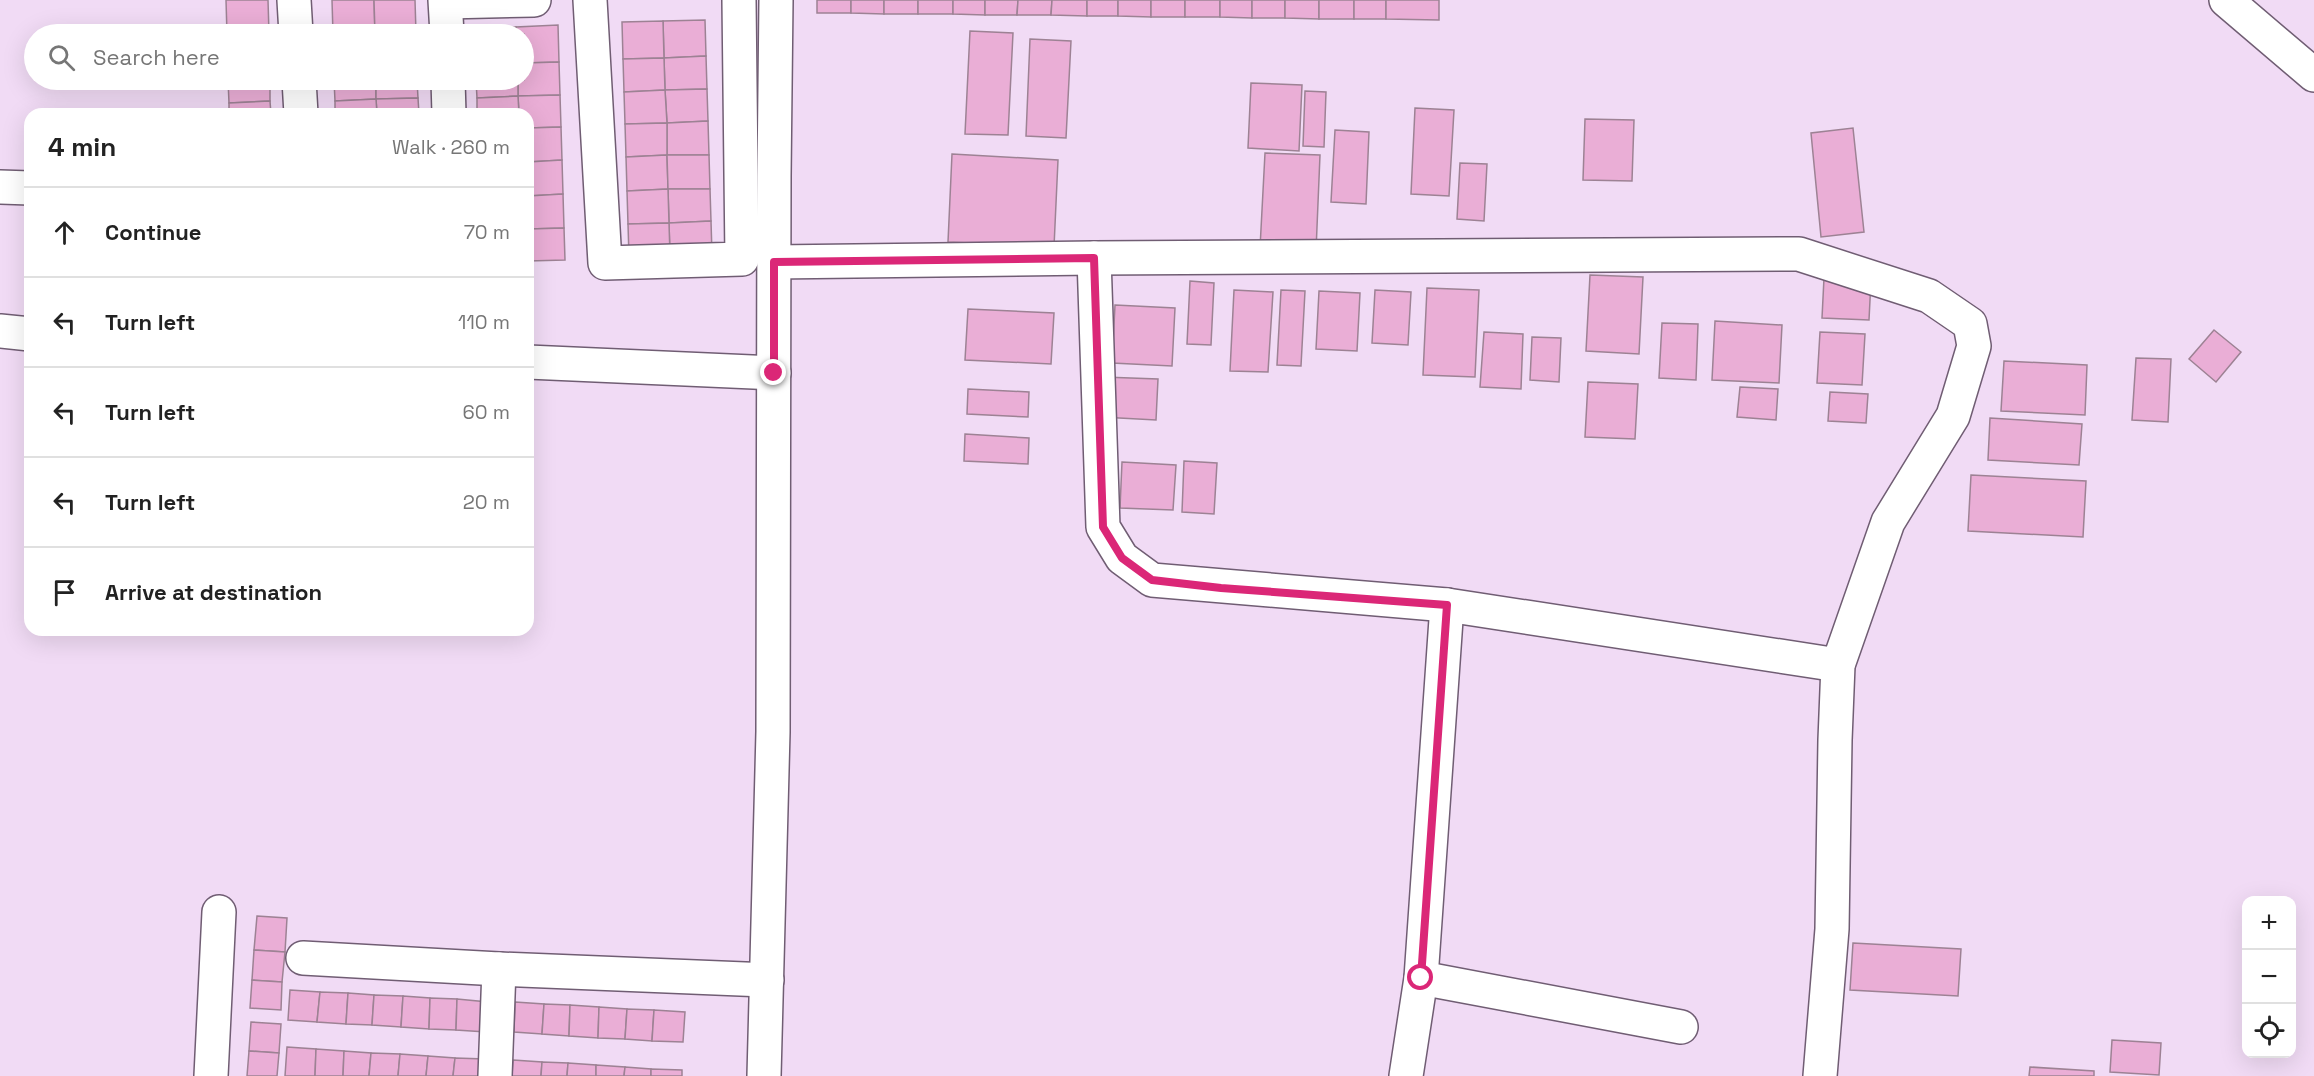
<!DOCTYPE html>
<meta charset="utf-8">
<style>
:root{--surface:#fff;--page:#f6f6f6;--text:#222;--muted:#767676;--line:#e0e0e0}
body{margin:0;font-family:"Space Grotesk",sans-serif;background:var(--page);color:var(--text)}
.controls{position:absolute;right:18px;bottom:18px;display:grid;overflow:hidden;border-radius:12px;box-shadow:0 6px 24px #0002}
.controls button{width:54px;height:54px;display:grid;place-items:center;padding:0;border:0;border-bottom:2px solid var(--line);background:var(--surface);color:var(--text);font:30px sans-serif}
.stop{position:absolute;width:18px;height:18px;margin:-14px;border:4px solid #db2777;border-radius:50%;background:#fff}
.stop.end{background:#db2777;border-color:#fff;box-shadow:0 2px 6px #0008}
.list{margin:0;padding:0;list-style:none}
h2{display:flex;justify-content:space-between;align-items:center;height:78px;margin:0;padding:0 24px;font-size:26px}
h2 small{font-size:20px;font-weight:400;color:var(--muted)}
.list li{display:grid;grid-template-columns:39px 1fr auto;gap:18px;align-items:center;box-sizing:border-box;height:90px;padding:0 24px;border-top:2px solid var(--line)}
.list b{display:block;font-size:22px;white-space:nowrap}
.list em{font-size:20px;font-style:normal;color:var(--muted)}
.icon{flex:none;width:33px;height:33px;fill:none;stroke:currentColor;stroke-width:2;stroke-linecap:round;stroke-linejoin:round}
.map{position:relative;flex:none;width:2314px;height:1076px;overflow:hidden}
.search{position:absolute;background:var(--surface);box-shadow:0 6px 24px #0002;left:24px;top:24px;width:510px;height:66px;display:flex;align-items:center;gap:15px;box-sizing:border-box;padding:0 21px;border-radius:33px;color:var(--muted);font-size:22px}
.panel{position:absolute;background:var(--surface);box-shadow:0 6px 24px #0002;left:24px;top:108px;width:510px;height:528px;border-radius:18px}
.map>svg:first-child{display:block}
.building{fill:#eaaed6;stroke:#9d8294;stroke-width:1.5}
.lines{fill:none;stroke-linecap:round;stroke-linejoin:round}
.minor-casing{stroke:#705d73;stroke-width:36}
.minor{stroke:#fff;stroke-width:33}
.route{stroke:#db2777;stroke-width:8}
</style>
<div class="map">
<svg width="2314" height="1076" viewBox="0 0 2314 1076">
<rect width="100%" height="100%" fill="#f1dbf5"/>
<g class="building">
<path d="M226,0H268L269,34H227Z"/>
<path d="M332,0H374L375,34H333Z"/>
<path d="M374,0H415L416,33L375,34Z"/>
<rect x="817" y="0" width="34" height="13"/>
<path d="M851,0H884V14L851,13Z"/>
<rect x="884" y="0" width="34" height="14"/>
<rect x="918" y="0" width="35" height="14"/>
<path d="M953,0H985V15L953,14Z"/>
<path d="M985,0H1018L1017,15H985Z"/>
<path d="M1018,0H1052L1051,15H1017Z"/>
<path d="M1052,0H1087V16L1051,15Z"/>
<rect x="1087" y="0" width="31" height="16"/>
<path d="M1118,0H1151V17L1118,16Z"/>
<rect x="1151" y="0" width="34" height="17"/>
<rect x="1185" y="0" width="35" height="17"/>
<path d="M1220,0H1252V18L1220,17Z"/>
<rect x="1252" y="0" width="33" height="18"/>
<path d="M1285,0H1319V19L1285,18Z"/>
<rect x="1319" y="0" width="35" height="19"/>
<rect x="1354" y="0" width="32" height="19"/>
<path d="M1386,0H1439V20L1386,19Z"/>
<path d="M705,20L706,56L664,58L663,21Z"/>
<path d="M663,21L664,58L623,59L622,22Z"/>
<path d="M558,25L559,62L524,63V34H516V27Z"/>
<path d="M516,27V34H475V28Z"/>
<path d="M970,31L1013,33L1008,135L965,134Z"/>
<path d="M1030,39L1071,41L1066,138L1026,136Z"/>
<path d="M706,56L707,89L665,90L664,58Z"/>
<path d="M664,58L665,90L624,92L623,59Z"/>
<path d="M559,62L560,95L518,96V80H524V63Z"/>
<path d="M228,80H270V101L229,103Z"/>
<path d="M334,80H376V99L335,101Z"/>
<path d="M376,80H417L418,98L376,99Z"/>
<path d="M476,80H518V96L477,98Z"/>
<path d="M1251,83L1302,85L1299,151L1248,148Z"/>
<path d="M707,89L708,121L667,123L665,90Z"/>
<path d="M665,90L667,123L625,124L624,92Z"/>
<path d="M1305,91L1326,92L1324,147L1303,146Z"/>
<path d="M560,95L561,127L528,128V114H519L518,96Z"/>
<path d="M518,96L519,114H477V98Z"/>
<path d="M418,98L419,114H377L376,99Z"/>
<path d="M376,99L377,114H335V101Z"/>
<path d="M270,101L271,114H229V103Z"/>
<path d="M1415,108L1454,110L1449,196L1411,194Z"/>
<path d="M1585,119L1634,120L1632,181L1583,180Z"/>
<path d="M708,121L709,155H667V123Z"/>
<path d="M667,123V155L626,157L625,124Z"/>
<path d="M561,127L562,160L528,162V128Z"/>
<path d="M1853,128L1864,232L1821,237L1811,133Z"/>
<path d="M1335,130L1369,132L1366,204L1331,202Z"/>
<path d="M1265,153L1320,155L1316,251L1260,248Z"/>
<path d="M952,154L1058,160L1054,247L948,242Z"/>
<path d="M667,155L668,189L627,191L626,157Z"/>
<path d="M667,155H709L710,189H668Z"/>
<path d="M562,160L563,194L528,196V162Z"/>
<path d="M1460,163L1487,164L1484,221L1457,219Z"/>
<path d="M668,189H710L711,221L669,223Z"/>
<path d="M668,189L669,223L628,224L627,191Z"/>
<path d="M563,194L564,228L528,229V196Z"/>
<path d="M711,221L712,254L670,255L669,223Z"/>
<path d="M669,223L670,255L629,257L628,224Z"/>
<path d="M564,228L565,260L528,261V229Z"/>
<path d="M1590,275L1643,277L1639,354L1586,351Z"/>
<path d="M1824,278L1871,280L1869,320L1822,318Z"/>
<path d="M1190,281L1214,283L1211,345L1187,344Z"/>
<path d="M1427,288L1479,290L1475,377L1423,375Z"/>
<path d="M1234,290L1273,292L1268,372L1230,371Z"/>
<path d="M1281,290L1305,291L1301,366L1277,365Z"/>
<path d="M1375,290L1411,292L1408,345L1372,343Z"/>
<path d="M1319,291L1360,293L1357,351L1316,349Z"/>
<path d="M1115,305L1175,308L1172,366L1112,363Z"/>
<path d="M968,309L1054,313L1051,364L965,360Z"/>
<path d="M1715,321L1782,325L1779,383L1712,380Z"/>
<path d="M1662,323L1698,324L1696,380L1659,378Z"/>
<path d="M2214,330L2241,352L2216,382L2189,359Z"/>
<path d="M1484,332L1523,334L1521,389L1480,387Z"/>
<path d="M1820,332L1865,334L1862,385L1817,383Z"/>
<path d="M1532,337L1561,338L1559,382L1530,380Z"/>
<path d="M2136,358L2171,359L2168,422L2132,420Z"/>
<path d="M2004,361L2087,365L2085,415L2001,411Z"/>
<path d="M1103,377L1158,379L1156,420L1101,417Z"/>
<path d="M1588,382L1638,384L1635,439L1585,437Z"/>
<path d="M1740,387L1778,389L1776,420L1737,417Z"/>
<path d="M968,389L1029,392L1028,417L967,414Z"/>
<path d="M1830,392L1868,394L1866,423L1828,421Z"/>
<path d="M1990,418L2082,424L2079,465L1988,460Z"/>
<path d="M965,434L1029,438L1028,464L964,461Z"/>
<path d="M1184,461L1217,463L1214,514L1182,512Z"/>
<path d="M1122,462L1176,465L1173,510L1120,508Z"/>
<path d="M1971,475L2086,481L2083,537L1968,531Z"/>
<path d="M257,916L287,918L285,952L254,950Z"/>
<path d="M1853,943L1961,949L1958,996L1850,990Z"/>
<path d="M254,950L285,952L282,982L252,980Z"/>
<path d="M252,980L282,982L281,1010L250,1008Z"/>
<path d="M290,990L320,992L317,1022L288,1020Z"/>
<path d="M320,992L348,993L346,1024L317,1022Z"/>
<path d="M348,993L374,995L372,1025L346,1024Z"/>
<path d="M374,995L403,996L401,1027L372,1025Z"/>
<path d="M403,996L430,998L429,1029L401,1027Z"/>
<path d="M430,998L457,999L456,1030L429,1029Z"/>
<path d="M457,999L488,1002L486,1032L456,1030Z"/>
<path d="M515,1002L544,1004L542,1034L514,1032Z"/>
<path d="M544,1004L570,1005L569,1036L542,1034Z"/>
<path d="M570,1005L599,1007L598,1038L569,1036Z"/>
<path d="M599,1007L627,1009L625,1039L598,1038Z"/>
<path d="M627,1009L654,1010L652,1041L625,1039Z"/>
<path d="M654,1010L685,1012L683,1042L652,1041Z"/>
<path d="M251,1022L281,1024L279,1053L249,1051Z"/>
<path d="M2112,1040L2161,1043L2159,1075L2110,1072Z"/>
<path d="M287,1047L316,1049L315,1076H285Z"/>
<path d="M316,1049L344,1051L343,1076H315Z"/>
<path d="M249,1051L279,1053L277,1076H247Z"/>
<path d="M344,1051L371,1053L369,1076H343Z"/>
<path d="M371,1053L400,1054L398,1076H369Z"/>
<path d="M400,1054L428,1056L426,1076H398Z"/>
<path d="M428,1056L455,1058L453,1076H426Z"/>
<path d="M455,1058L485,1059L484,1076H453Z"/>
<path d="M513,1060L542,1062L541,1076H512Z"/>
<path d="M542,1062L568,1063L567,1076H541Z"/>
<path d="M568,1063L596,1065V1076H567Z"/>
<path d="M596,1065L625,1067L624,1076H596Z"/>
<path d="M625,1067L651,1069V1076H624Z"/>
<path d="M2030,1067L2094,1071V1076H2029Z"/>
<path d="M651,1069L682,1070V1076H651Z"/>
</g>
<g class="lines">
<g class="minor-casing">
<g id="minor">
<path d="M294,0L296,34"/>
<path d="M445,0L447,34"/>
<path d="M590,0L605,263L742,259L739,0"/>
<path d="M2226,0L2314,75"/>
<path d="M446,2L534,0"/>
<path d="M299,80L301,114"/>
<path d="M448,80L449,114"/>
<path d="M0,187L30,188"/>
<path d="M1094,258L1103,527L1122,558L1152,580L1447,605L1838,665"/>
<path d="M774,262L1094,258L1799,254L1929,296L1970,324L1974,346L1953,416L1888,522L1838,665L1835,740L1832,929L1820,1076"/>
<path d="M0,331L30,334"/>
<path d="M528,362L774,373"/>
<path d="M303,958L499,969L767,980"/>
<path d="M1421,978L1681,1027"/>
<path d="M211,1076L219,912"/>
<path d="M495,1076L499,969"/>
<path d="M764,1076L773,732L774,176L776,0"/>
<path d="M1406,1076L1421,978L1447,605"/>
</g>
</g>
<use href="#minor" class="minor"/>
</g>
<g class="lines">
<path class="route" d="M774,373V262L1094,258L1103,527L1122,558L1152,580L1221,588L1447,605L1421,978"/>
</g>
</svg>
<div class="controls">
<button>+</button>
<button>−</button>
<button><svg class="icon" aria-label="locate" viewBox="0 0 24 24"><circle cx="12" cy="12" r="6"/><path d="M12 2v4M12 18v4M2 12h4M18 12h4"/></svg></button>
</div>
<div class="stop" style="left:1421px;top:978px"></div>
<div class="stop end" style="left:774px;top:373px"></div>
<div class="search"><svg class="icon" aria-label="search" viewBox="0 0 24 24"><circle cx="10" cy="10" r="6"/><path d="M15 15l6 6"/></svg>Search here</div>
<section class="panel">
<h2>4 min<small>Walk · 260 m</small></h2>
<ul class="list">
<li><svg class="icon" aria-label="ahead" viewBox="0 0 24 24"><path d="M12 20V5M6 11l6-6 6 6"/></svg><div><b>Continue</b></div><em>70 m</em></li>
<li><svg class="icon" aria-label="left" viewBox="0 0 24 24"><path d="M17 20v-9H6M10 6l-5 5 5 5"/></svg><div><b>Turn left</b></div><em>110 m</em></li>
<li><svg class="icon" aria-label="left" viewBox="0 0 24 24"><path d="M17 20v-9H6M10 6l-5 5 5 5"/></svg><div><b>Turn left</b></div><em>60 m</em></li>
<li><svg class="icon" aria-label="left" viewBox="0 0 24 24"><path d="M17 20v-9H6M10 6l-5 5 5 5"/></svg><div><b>Turn left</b></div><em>20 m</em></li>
<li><svg class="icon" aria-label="arrive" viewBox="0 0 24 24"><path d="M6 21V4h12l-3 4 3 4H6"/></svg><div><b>Arrive at destination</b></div></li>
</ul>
</section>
</div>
